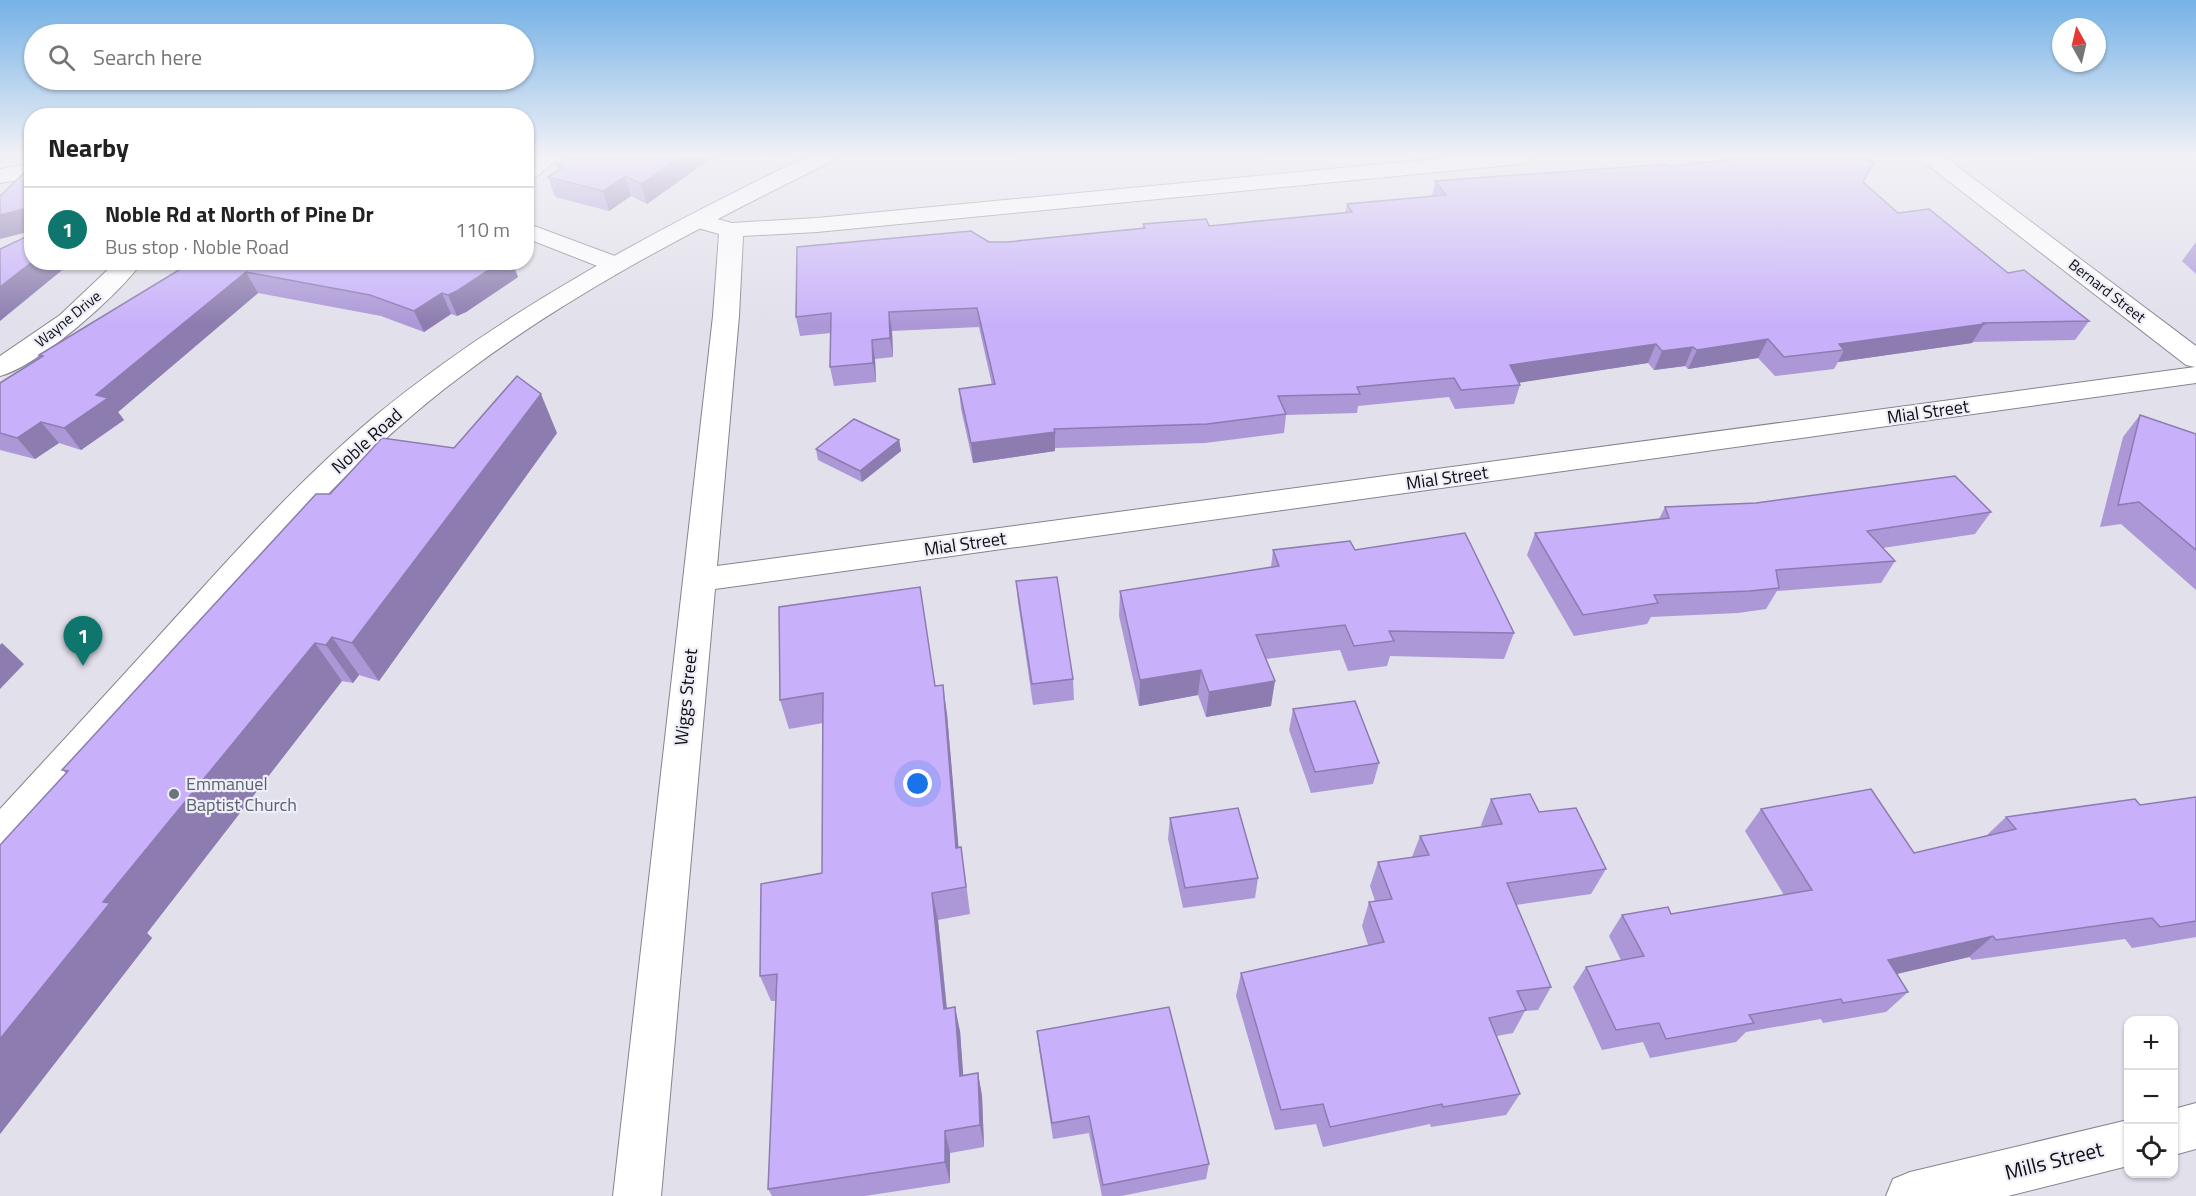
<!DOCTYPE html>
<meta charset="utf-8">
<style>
:root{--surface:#fff;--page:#f2f2f2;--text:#222;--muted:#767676;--line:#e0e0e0;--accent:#0f766e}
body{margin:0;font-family:"Titillium Web",sans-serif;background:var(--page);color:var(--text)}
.controls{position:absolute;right:18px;bottom:18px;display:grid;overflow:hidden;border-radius:12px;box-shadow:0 2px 4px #0004}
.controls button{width:54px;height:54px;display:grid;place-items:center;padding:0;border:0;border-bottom:2px solid var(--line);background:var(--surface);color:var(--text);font:30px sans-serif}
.compass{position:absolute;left:2052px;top:18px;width:54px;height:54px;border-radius:50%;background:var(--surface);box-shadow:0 2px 4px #0004;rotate:352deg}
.you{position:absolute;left:918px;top:784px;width:21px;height:21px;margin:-15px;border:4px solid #fff;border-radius:50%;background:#1a73e8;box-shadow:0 0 0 9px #1a73e833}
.badge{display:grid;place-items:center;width:39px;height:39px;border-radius:50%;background:var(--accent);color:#fff;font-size:20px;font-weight:700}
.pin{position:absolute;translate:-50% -50px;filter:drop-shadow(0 2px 3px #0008)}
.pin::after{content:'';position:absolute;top:32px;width:21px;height:18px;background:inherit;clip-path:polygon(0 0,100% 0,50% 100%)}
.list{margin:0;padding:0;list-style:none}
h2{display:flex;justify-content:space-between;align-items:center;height:78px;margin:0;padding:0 24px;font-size:26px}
h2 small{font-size:20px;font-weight:400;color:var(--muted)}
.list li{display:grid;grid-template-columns:39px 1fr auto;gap:18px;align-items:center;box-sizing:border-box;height:84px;padding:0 24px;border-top:2px solid var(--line)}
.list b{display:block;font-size:22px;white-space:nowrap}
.list p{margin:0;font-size:20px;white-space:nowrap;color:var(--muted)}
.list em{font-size:20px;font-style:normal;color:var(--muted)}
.icon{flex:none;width:33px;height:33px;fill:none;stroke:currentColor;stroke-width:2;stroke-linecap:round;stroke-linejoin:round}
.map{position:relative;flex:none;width:2196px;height:1196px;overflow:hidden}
.search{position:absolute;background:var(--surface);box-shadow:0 2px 4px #0004;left:24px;top:24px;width:510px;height:66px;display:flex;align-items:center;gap:15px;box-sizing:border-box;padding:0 21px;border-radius:33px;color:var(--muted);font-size:22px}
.panel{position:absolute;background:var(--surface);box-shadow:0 2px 4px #0004;left:24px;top:108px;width:510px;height:162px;border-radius:24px}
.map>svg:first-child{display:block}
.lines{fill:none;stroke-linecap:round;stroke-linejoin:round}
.street-casing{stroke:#85848e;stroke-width:2}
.secondary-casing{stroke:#85848e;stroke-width:2}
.street{fill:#fff;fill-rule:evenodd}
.secondary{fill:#fff;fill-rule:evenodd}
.wall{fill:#ac98d7}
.shaded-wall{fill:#8c7caf}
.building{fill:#c8b1fa;stroke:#8c7caf;stroke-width:1.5}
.worship-dot{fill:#6b7280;stroke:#eeeef8;stroke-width:2}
.labels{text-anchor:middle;stroke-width:4.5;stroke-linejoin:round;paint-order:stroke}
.far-street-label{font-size:15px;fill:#0e0d11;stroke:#eeeef8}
.street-label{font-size:18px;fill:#0e0d11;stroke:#eeeef8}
.worship-label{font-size:18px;fill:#5b616d;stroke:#eeeef8;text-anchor:start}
.near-street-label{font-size:21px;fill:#0e0d11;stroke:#eeeef8}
</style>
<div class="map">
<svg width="2196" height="1196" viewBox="0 0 2196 1196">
<rect width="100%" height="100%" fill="#e1e0eb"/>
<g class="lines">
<g class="street-casing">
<g id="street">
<path d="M536,157H561L534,178L526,180V163Z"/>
<path d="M1455,157H1531L1528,162L1520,164L817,232L743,236L739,316L717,566L2195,367L2186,365L1924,162L1921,157H1945L2196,346V383L715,589L661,1196H613L713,316L719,234L691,226L687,221L691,216L699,214L732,223L817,218Z"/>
<path d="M32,164V178L0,183V169Z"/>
<path d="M526,223L623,259L626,264L623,269L614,271L605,269L526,238Z"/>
<path d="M116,262H142C120,294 37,367 0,376V356L60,315Z"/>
<path d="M2196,1103V1149L2174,1155V1109Z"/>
<path d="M2128,1120V1166L2008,1196H1886L1893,1179L1910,1172Z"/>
</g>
</g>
<g class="secondary-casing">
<path id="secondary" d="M806,157H833L830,162C696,229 561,297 443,390C347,466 268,556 188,648C130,715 72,781 14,848L0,853V809C56,748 112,688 167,627C233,554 299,480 374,417C505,309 654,231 806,157Z"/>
</g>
<use href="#street" class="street"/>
<use href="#secondary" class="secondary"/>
</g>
<g class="wall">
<path d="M713,157L647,204L631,196L609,211L555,197L548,177L560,170L558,165Z"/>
<path d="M1670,166L1864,182L1898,213L2008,273L2089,321L2075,340L1973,342L1972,343L1838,362L1834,369L1775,376L1758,358L1688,369L1685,366L1654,370L1648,363L1519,382L1520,385L1514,404L1455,409L1449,397L1358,406L1357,413L1286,415L1284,433L1205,443L1055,448V451L973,463L961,409L959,389L992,385L979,327L892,331L893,357L875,359L876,382L834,386L830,367L831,333L800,336L796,317L989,242H1007L1143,228V224L1209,226L1345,213L1347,204L1432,196L1435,181Z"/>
<path d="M2196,242V274L2182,261Z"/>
<path d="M192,262H512L518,277L466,312L457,316L451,314L424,332L381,316L258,293L118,412L124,420L81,450L59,443L35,459L0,450V383L41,358L39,355Z"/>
<path d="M2140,415L2196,434V590L2121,524L2100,527L2123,437Z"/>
<path d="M557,433L379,681L359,675L353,683L342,681L147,933L152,938L0,1134L66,773L62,770L330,494L454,448Z"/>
<path d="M899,440L901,451L862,482L818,460L816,449Z"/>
<path d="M1665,507L1991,512L1975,534L1883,548L1895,561L1881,583L1777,591L1766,609L1738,613L1651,617L1647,624L1574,636L1527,555L1535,533L1659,519Z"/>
<path d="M1273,550H1355L1514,633L1504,659L1390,656L1387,666L1348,671L1340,650L1266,659L1271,706L1206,717L1198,695L1139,706L1119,616L1120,591L1271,567Z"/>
<path d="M1016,581L1073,679L1074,700L1033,705L1018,602Z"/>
<path d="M779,607L935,686L947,714L958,848L965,874L970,914L938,920L947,1008L960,1031L963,1076L978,1073L982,1096L984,1147L950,1153V1183L865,1196H772L768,1189L776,1001H771L760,976L822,873L823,723L789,729L780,700Z"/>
<path d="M1293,709L1379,763L1373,784L1311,793L1289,730Z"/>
<path d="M2196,797V937L2132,948L2125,939L1972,960L1969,957L1896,974L1908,992L1886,1012L1823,1023L1821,1019L1746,1032L1736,1042L1650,1058L1643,1042L1602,1050L1573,987L1586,967L1621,960L1609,936L1622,915L1671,914L1784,895L1745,831L1761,809L1914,853L1986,836L2006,817L2140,805Z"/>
<path d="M1491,799L1539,812L1606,869L1591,894L1516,905L1551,987L1538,1010L1525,1011L1513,1033L1497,1036L1520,1094L1506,1115L1431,1127L1430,1124L1323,1147L1316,1124L1275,1130L1236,996L1241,973L1368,945L1362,926L1369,902L1375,901L1370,886L1378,862L1412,857L1420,836L1482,827L1481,825Z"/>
<path d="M1170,818L1258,878L1255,898L1183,908L1168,839Z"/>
<path d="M1037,1031L1209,1164L1206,1179L1121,1196H1102L1089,1133L1053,1139L1039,1049Z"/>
</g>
<g class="shaded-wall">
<path d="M680,157H713L647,204L641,184Z"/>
<path d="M625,176L631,196L609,211L603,191Z"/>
<path d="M32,207V231L0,239V215Z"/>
<path d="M32,262H72L0,321V287Z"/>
<path d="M501,262H512L518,277L466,312L457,316L448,295Z"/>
<path d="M246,272L258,293L118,412L124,420L81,450L64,428L96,395Z"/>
<path d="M442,293L451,314L424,332L414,311Z"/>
<path d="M889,312L892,331L893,357L890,338Z"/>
<path d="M1984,324L1972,343L1838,362L1844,350L1839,344Z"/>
<path d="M1768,339L1758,358L1688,369L1697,350Z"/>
<path d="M872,340L875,359L876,382L873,363Z"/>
<path d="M1656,344L1648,363L1504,385L1510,365Z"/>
<path d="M1693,347L1685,366L1654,370L1662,351Z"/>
<path d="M541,394L557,433L379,681L352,643Z"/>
<path d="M41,422L59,443L35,459L17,438Z"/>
<path d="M1055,432V451L973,463L971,443Z"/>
<path d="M899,440L901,451L862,482L860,471Z"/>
<path d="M332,637L359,675L353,683L326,645Z"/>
<path d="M2,643L24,664L0,689V645Z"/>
<path d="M315,643L342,681L147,933L152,938L0,1134V1039L103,902Z"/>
<path d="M1201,670L1198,695L1139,706L1140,680Z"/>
<path d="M1275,681L1271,706L1206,717L1209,692Z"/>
<path d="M943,685L947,714L961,875L956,848Z"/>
<path d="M932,893L938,920L949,1033L944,1009Z"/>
<path d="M1993,936L1969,957L1867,981L1888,960Z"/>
<path d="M955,1007L960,1031L965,1099L960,1076Z"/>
<path d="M978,1073L982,1096L984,1147L980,1125Z"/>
<path d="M945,1131L950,1153V1183L945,1162Z"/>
</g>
<g class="building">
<path d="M572,157H680L641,184L625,176L603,191L548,177L564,167L558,165Z"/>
<path d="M1758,157H1853L1874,162L1863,182L1898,213L1929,209L2008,273L2024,270L2089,321L1982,323L1984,324L1839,344L1844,350L1784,357L1768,339L1697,350L1693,347L1662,351L1656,344L1510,365L1520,385L1461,390L1454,378L1357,387L1360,394L1278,396L1286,414L1207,424L1054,429L1055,432L971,443L959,389L995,384L977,308L889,312L890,338L872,340L873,363L830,367L831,313L796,317L797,247L971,231L989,242H1007L1145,228L1143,224L1206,219L1209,226L1352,212L1347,204L1446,195L1435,181L1668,164L1670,166Z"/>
<path d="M32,165V207L0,215V196Z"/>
<path d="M32,234V262L0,287V249Z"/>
<path d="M192,262H501L457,291L448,295L442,293L414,311L370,295L246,272L96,395L108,398L64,428L41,422L17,438L0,433V383L43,356L39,355Z"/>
<path d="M517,376L541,394L352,643L332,637L326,645L315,643L103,902L110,903L0,1039V845L68,771L62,770L316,494H330L382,438L454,448Z"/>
<path d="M2140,415L2196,434V550L2139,502L2118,505Z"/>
<path d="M854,419L899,440L860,471L816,449Z"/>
<path d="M1955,476L1991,512L1867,531L1895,561L1776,570L1779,588L1750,591L1654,595L1658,603L1583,615L1535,533L1669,518L1665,507L1756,503Z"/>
<path d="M1465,533L1514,633L1389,631L1394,641L1354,646L1345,625L1256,635L1275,681L1209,692L1201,670L1140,680L1120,591L1279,566L1273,550L1350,541L1355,550Z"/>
<path d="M1057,577L1073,679L1032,684L1016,581Z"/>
<path d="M920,587L935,686L943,685L956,848L961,847L966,887L932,893L944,1009L955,1007L960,1076L978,1073L980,1125L945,1131V1162L768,1189L777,974L760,976L761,884L822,873L823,693L780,700L779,607Z"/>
<path d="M1355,701L1379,763L1315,772L1293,709Z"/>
<path d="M1871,789L1914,853L2016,829L2006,817L2135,799L2140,805L2196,797V921L2160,927L2152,918L1996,940L1993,936L1888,960L1908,992L1843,1003L1841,999L1749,1015L1754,1023L1666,1039L1659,1023L1616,1030L1586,967L1644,956L1622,915L1668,907L1671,914L1812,890L1761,809Z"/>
<path d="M1530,794L1539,812L1576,808L1606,869L1507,883L1551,987L1517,991L1526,1010L1489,1018L1520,1094L1443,1107L1442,1104L1330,1127L1323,1104L1281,1110L1241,973L1384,942L1369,902L1392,899L1378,862L1429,855L1420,836L1502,824L1491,799Z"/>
<path d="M1238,808L1258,878L1185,888L1170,818Z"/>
<path d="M1169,1007L1209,1164L1103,1185L1089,1116L1052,1123L1037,1031Z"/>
</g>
<linearGradient id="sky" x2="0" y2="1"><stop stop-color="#75b2e6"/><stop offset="0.48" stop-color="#f2f1f6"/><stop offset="1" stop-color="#f2f1f6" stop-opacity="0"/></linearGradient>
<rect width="2196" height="324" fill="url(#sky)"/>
<circle class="worship-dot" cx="174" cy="794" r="6"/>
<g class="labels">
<g class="far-street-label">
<text transform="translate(2107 291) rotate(38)" y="5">Bernard Street</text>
<text transform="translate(68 319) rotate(-39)" y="5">Wayne Drive</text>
</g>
<g class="street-label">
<text transform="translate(1928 412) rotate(-8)" y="6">Mial Street</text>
<text transform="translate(367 441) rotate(-42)" y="6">Noble Road</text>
<text transform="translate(1447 478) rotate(-8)" y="6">Mial Street</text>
<text transform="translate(965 544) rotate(-8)" y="6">Mial Street</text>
<text transform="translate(686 697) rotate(-84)" y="6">Wiggs Street</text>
</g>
<g class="worship-label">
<text x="186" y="790">Emmanuel<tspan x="186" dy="21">Baptist Church</tspan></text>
</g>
<g class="near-street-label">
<text transform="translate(2054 1161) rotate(-14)" y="7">Mills Street</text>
</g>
</g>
</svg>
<div class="controls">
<button>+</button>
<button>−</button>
<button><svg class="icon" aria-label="locate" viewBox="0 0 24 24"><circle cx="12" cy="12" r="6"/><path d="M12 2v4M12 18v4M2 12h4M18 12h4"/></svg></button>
</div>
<svg class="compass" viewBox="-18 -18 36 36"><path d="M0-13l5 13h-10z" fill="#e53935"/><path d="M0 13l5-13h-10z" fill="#767676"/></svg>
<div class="you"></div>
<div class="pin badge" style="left:83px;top:666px">1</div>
<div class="search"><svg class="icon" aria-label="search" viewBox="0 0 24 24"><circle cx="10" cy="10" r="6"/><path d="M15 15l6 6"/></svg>Search here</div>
<section class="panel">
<h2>Nearby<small></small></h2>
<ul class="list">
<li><span class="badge">1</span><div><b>Noble Rd at North of Pine Dr</b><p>Bus stop · Noble Road</p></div><em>110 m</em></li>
</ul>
</section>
</div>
